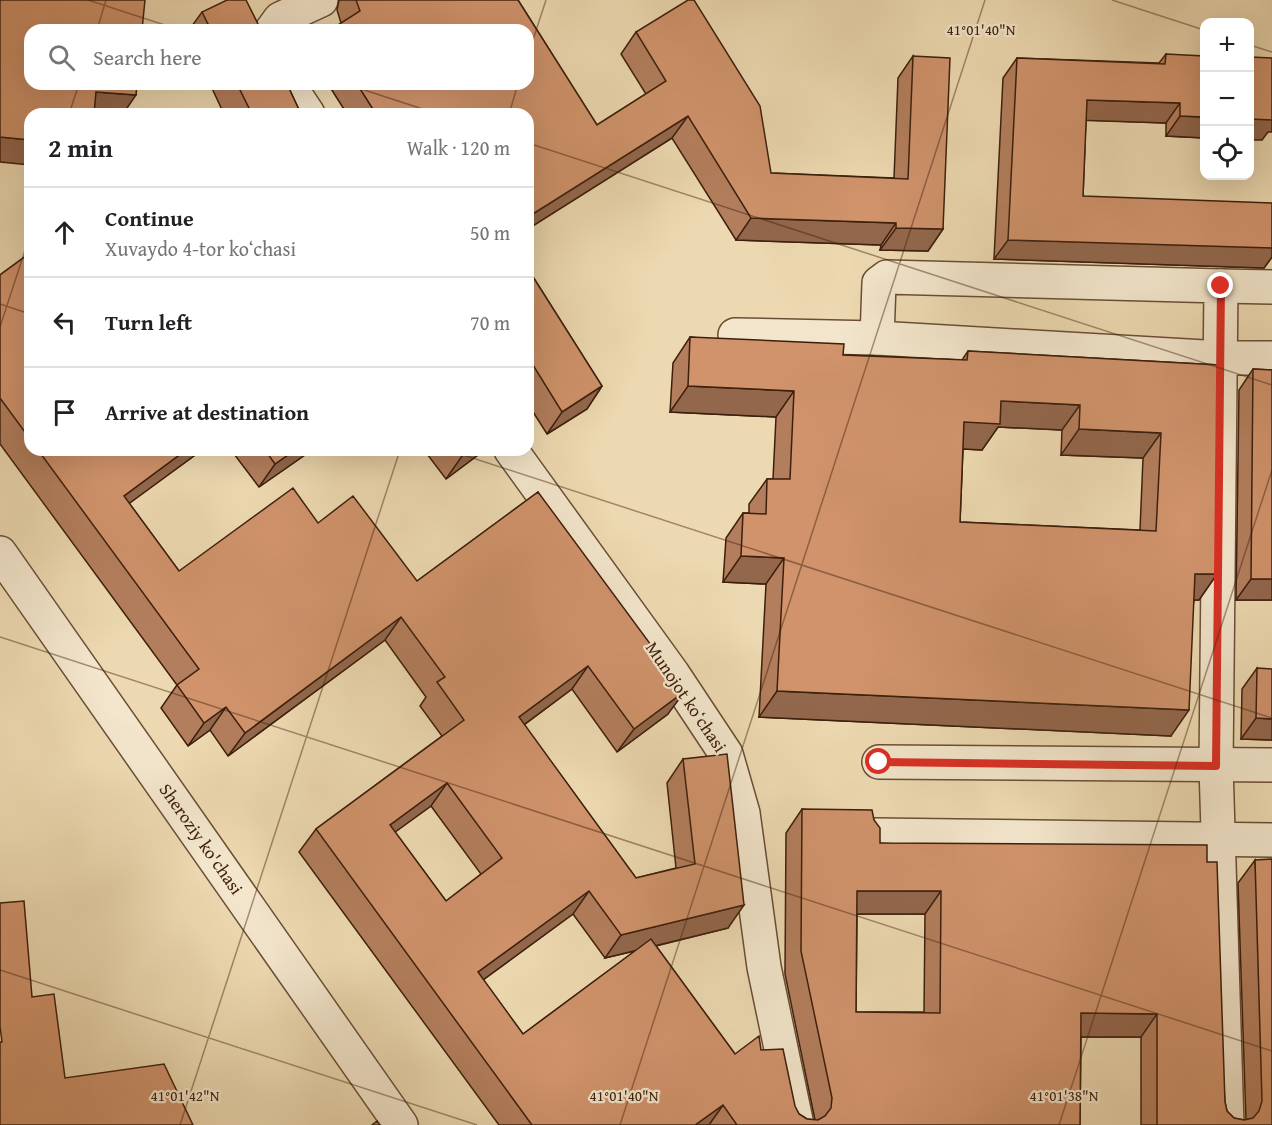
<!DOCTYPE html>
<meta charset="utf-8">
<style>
:root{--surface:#fff;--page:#f6f6f6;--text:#202124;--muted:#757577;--line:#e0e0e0}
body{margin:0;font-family:"Gentium Book Plus",serif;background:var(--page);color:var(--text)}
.controls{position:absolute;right:18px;top:18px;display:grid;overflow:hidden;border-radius:12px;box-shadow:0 6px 24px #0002}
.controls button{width:54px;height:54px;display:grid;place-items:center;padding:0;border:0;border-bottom:2px solid var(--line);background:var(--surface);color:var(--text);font:30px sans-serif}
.stop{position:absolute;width:18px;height:18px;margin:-14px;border:4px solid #d93025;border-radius:50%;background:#fff}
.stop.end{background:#d93025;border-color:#fff;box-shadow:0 2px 6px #0008}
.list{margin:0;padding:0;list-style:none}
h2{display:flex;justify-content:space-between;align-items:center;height:78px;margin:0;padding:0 24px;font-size:26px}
h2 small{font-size:20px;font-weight:400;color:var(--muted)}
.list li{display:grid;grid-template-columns:39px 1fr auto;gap:18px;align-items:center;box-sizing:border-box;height:90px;padding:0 24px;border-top:2px solid var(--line)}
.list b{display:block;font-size:22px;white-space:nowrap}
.list p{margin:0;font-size:20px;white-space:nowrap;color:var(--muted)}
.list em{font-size:20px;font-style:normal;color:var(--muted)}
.icon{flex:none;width:33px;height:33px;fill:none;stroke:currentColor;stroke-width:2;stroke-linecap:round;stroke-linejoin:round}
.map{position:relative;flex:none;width:1272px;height:1125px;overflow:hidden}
.search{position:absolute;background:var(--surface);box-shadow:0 6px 24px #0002;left:24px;top:24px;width:510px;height:66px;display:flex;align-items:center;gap:15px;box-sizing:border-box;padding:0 21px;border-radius:18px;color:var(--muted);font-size:22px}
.panel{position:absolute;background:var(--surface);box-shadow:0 6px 24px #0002;left:24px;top:108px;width:510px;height:348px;border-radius:18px}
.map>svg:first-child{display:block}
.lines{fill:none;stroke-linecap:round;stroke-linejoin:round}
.street-casing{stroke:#694e35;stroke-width:36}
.street{stroke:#f3e6cc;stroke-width:33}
.wall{fill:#b37e5d;stroke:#3d1f0c;stroke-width:1.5;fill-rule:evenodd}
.shaded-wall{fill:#92674c;stroke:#3d1f0c;stroke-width:1.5}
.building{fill:#d0936c;stroke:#3d1f0c;stroke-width:1.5;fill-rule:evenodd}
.route{stroke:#d93025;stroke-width:8}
.ticks{fill:none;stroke:#3d1f0c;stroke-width:1.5;stroke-opacity:0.45}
.labels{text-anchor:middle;stroke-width:4.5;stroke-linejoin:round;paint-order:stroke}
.street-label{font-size:18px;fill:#3d1f0c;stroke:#f3e6cc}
.ticks-label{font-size:15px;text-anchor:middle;fill:#3d1f0c;stroke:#f3e6cc;stroke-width:4.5;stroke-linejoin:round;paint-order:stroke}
</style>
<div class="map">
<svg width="1272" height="1125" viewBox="0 0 1272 1125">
<rect width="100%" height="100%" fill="#edd9b1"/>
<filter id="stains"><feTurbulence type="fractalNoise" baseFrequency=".00333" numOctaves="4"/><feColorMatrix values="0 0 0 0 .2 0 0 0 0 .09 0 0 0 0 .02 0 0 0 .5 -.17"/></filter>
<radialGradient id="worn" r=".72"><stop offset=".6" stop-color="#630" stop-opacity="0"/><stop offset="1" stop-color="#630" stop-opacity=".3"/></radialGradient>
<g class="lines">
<g class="street-casing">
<g id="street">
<path d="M272,30L280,19L321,0"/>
<path d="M288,84L308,114"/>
<path d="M1221,286L1272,287"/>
<path d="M735,335L877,338L1222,358H1272"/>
<path d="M877,338L879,283L887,277L1221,286L1216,766L1227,1125"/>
<path d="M511,450L673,674L726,754L743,813L764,967L797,1125"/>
<path d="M0,553L401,1125"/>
<path d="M879,762L1272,765"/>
<path d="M874,835L1272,840"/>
</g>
</g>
<use href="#street" class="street"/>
</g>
<g class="wall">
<path d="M339,0H518L597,125L646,94L621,54L636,32L771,173L894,178L898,78L913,56L943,229L928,251L880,250L881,245L736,240L672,138L528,229V114H347L328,84H528L341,23L337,10Z"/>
<path d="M202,12L261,30H189Z"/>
<path d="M1166,54L1204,138L1166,136V123L1086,120L1083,196L1272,257L1264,268L994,259L1003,78L1017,58L1159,63Z"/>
<path d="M210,84H287L301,114H224Z"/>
<path d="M30,253V450H202L129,503L179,571L318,523L417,581L538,492L668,714L617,752L572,689L524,725L636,878L676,868L667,783L683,759L728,928L656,946L735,1054L761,1050L799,1114L807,1119L815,1120L785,974L786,833L802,809L874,820L880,843L1207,862L1225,1102L1227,1111L1234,1118L1244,1120H1246L1238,883L1255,860L1272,1125H1141V1037H1081L1080,1125H499L299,852L316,829L442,736L420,706L426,697L385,640L228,756L210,730L188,746L161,708L177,685L0,444V275ZM431,806L481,874L446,901L395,832ZM573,914L605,958L635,951L523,1034L483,980ZM857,914H925L924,1012H856Z"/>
<path d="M528,269L602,386L587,409L547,434L528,404Z"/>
<path d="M690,337L843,355L962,360L968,351L1219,365L1217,574L1199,600H1194L1171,736L759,717L766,584L723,582L726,538L743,513H749V504L767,479H773L776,417L670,412L673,363ZM998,427L1062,430L1061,455L1143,458L1140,530L960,522L963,449L982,450Z"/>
<path d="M1253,369L1272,370V600H1236L1239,390Z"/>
<path d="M231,450H312L259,487Z"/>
<path d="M424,450H482L478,455L446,479Z"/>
<path d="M1257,668L1272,740L1241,739L1242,689Z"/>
</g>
<g class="shaded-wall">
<path d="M96,92L136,95L123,114H81Z"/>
<path d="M1087,100L1180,103L1166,123L1073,120Z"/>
<path d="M688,116L672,138L528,229V217Z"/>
<path d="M1180,116L1204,117V138L1166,136Z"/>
<path d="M1250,119H1272V132H1268L1262,140H1250Z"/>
<path d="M0,137L30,140V165L0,162Z"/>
<path d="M751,218L896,223L881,245L736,240Z"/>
<path d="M896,228L943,229L928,251L880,250Z"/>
<path d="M1008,240L1272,246V257L1264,268L994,259Z"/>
<path d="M602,386L587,409L547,434L562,412Z"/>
<path d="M688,386L794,391L776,417L670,412Z"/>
<path d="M1001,401L1080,405L1062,430L998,427L982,450L946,448L964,422Z"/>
<path d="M1079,429L1161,433L1143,458L1061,455Z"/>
<path d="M186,450H202L108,519L124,496Z"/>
<path d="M295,450H312L259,487L275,464Z"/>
<path d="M470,450H482L478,455L446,479L462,456Z"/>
<path d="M741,556L784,558L766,584L723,582Z"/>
<path d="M1195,574H1217L1199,600H1177Z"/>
<path d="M1251,579H1272V600H1236Z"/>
<path d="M401,617L385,640L228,756L245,733Z"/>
<path d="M588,666L572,689L502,741L519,717Z"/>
<path d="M685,691L668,714L617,752L634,729Z"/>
<path d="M777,691L1189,710L1171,736L759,717Z"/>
<path d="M226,707L210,730L188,746L204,723Z"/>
<path d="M1256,718L1272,719V740L1241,739Z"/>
<path d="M447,783L431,806L373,848L390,825Z"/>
<path d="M589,891L573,914L461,996L478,972Z"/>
<path d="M857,891H941L925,914H841Z"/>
<path d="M744,905L728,928L605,958L621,935Z"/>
<path d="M1081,1013L1157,1014L1141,1037H1064Z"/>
<path d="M723,1105L709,1125H695Z"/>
</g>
<g class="building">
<path d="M0,0H145L142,30H30V84H137L136,95L96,92L94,114H30V140L0,137Z"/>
<path d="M227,0H246L261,30H211L202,12Z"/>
<path d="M356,0H518L597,125L666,81L636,32L688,0H694L760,106L771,173L908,179L913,56L950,58L943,229L896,228V223L751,218L688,116L528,217V114H376L357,84H528V30H330L360,11Z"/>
<path d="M1166,54L1204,56V117L1180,116V103L1087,100L1083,196L1272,203V248L1008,240L1017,58L1165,64Z"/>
<path d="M1250,57L1272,58V120L1250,119Z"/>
<path d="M237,84H287L301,114H252Z"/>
<path d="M30,253V439L0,398V275Z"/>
<path d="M528,269L602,386L562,412L528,357Z"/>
<path d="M690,337L844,344L843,355L967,360L968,351L1219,365L1217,574H1195L1189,710L777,691L784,558L741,556L743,513L766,514L767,479H790L794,391L688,386ZM1001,401L1080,405L1079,429L1161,433L1156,531L960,522L964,422L1000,424Z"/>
<path d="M1253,369L1272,370V579H1251Z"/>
<path d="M38,450H186L124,496L179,571L293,488L318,523L353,496L417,581L538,492L685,691L634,729L588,666L519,717L636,878L695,864L683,759L727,754L744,905L621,935L589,891L478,972L523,1034L651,939L735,1054L759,1036L761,1050L783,1049L795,1106L799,1114L807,1119L818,1120L825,1116L831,1108L832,1098L801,951L802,809L872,810L874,820L880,828V843L1207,845V862H1217L1225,1102L1227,1111L1234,1118L1244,1120L1253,1118L1259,1111L1262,1101L1255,860L1272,859V1125H1157V1014L1081,1013L1080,1125H737L723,1105L695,1125H532L316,829L464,720L437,682L445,677L401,617L245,733L226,707L204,723L177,685L199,669ZM447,783L502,858L446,901L390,825ZM857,891H941L940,1013L856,1012Z"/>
<path d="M265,450H295L275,464Z"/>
<path d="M458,450H470L462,456Z"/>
<path d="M1257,668L1272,669V719L1256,718Z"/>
<path d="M24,901L32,997L54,994L65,1078L164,1064L193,1125H0V1042H2L0,1026V903Z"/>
<path d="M377,1121L380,1125H372Z"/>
</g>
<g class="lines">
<path class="route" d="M879,762L1216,766L1221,286"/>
</g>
<path class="ticks" d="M88,0L180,30M1112,0L1204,30M97,30L106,0M1250,45L1272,52M528,55L546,0M346,84L438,114M69,114L79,84M509,114L518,84M528,143L1272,385M0,304L30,314M0,327L30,235M448,450L1272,718M0,637L1272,1051M0,970L477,1125M180,1125L400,450M620,1125L985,0M1059,1125L1272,470"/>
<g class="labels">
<g class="street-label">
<text transform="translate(686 697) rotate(56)" y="6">Munojot koʻchasi</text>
<text transform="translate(201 839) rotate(55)" y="6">Sheroziy ko'chasi</text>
</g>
</g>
<g class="ticks-label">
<text x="981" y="35">41°01'40"N</text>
<text x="185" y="1101">41°01'42"N</text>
<text x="624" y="1101">41°01'40"N</text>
<text x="1064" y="1101">41°01'38"N</text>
</g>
<rect width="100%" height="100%" filter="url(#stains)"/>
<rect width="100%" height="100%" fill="url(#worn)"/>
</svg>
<div class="controls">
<button>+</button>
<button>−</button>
<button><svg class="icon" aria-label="locate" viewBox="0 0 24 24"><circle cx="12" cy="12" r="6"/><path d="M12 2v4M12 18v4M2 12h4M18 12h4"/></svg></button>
</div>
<div class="stop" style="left:879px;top:762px"></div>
<div class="stop end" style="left:1221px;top:286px"></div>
<div class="search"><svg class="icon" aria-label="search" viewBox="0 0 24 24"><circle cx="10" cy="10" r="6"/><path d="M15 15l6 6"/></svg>Search here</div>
<section class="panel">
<h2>2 min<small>Walk · 120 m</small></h2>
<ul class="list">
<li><svg class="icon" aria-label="ahead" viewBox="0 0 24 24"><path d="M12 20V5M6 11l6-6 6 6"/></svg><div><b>Continue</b><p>Xuvaydo 4-tor koʻchasi</p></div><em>50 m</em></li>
<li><svg class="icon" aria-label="left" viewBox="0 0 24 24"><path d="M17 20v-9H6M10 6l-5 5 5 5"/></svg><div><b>Turn left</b></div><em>70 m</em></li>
<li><svg class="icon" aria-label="arrive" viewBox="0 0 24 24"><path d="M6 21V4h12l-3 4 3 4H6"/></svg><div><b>Arrive at destination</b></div></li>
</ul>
</section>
</div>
